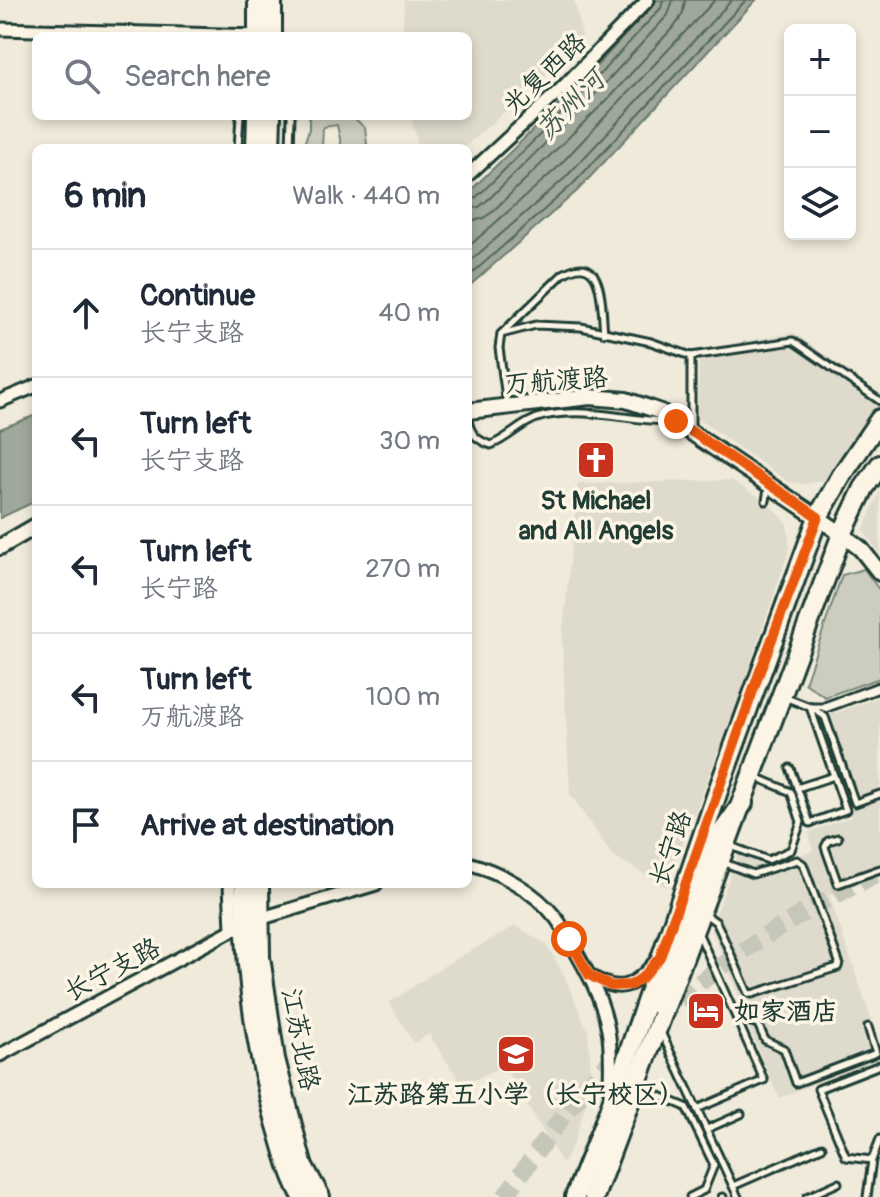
<!DOCTYPE html>
<meta charset="utf-8">
<style>
:root{--surface:#fff;--page:#f6f6f7;--text:#1f2937;--muted:#747a83;--line:#e0e1e3}
body{margin:0;font-family:Pangolin,"LXGW WenKai TC",sans-serif;background:var(--page);color:var(--text)}
.controls{position:absolute;right:24px;top:24px;display:grid;overflow:hidden;border-radius:12px;box-shadow:0 4px 12px #0003}
.controls button{width:72px;height:72px;display:grid;place-items:center;padding:0;border:0;border-bottom:2px solid var(--line);background:var(--surface);color:var(--text);font:40px sans-serif}
.stop{position:absolute;width:24px;height:24px;margin:-18px;border:6px solid #ea580c;border-radius:50%;background:#fff}
.stop.end{background:#ea580c;border-color:#fff;box-shadow:0 2px 8px #0008}
.list{margin:0;padding:0;list-style:none}
h2{display:flex;justify-content:space-between;align-items:center;height:104px;margin:0;padding:0 32px;font-size:34px}
h2 small{font-size:26px;font-weight:400;color:var(--muted)}
.list li{display:grid;grid-template-columns:52px 1fr auto;gap:24px;align-items:center;box-sizing:border-box;height:128px;padding:0 32px;border-top:2px solid var(--line)}
.list b{display:block;font-size:30px;white-space:nowrap}
.list p{margin:0;font-size:26px;white-space:nowrap;color:var(--muted)}
.list em{font-size:26px;font-style:normal;color:var(--muted)}
.icon{flex:none;width:44px;height:44px;fill:none;stroke:currentColor;stroke-width:2;stroke-linecap:round;stroke-linejoin:round}
.map{position:relative;flex:none;width:880px;height:1197px;overflow:hidden}
.search{position:absolute;background:var(--surface);box-shadow:0 4px 12px #0003;left:32px;top:32px;width:440px;height:88px;display:flex;align-items:center;gap:20px;box-sizing:border-box;padding:0 28px;border-radius:12px;color:var(--muted);font-size:30px}
.panel{position:absolute;background:var(--surface);box-shadow:0 4px 12px #0003;left:32px;top:144px;width:440px;height:744px;border-radius:12px}
.map>svg:first-child{display:block}
.built{fill:#dedbcc}
.green{fill:#cccdbf;stroke:#76857a;stroke-width:2}
.water{fill:#9fa89a;stroke:#6c7d71;stroke-width:2}
.lines{fill:none;stroke-linecap:round;stroke-linejoin:round}
.shore{stroke:#52685d;stroke-width:2}
.trunk-tunnel{stroke:#c5c7b9;stroke-width:18;stroke-dasharray:18 9;stroke-linecap:butt}
.service-casing{stroke:#1f3d34;stroke-width:11}
.pedestrian-casing{stroke:#1f3d34;stroke-width:14}
.minor-casing{stroke:#1f3d34;stroke-width:17}
.tertiary-casing{stroke:#1f3d34;stroke-width:20}
.primary-casing{stroke:#1f3d34;stroke-width:24}
.trunk-casing{stroke:#1f3d34;stroke-width:24}
.service{stroke:#fcf5e5;stroke-width:5}
.pedestrian{stroke:#fcf5e5;stroke-width:8}
.minor{stroke:#fcf5e5;stroke-width:11}
.tertiary{stroke:#fcf5e5;stroke-width:14}
.primary{stroke:#fcf5e5;stroke-width:18}
.trunk{stroke:#fcf5e5;stroke-width:18}
.route{stroke:#ea580c;stroke-width:10}
.labels{text-anchor:middle;stroke-width:7;stroke-linejoin:round;paint-order:stroke}
.street-label{font-size:26px;fill:#1f3d34;stroke:#fcf5e5}
.poi-label{font-size:26px;font-weight:bold;fill:#1f3d34;stroke:#fcf5e5}
.water-label{font-size:28px;font-style:italic;fill:#455d53;stroke:#fcf5e5}
</style>
<div class="map">
<svg width="880" height="1197" viewBox="0 0 880 1197">
<rect width="100%" height="100%" fill="#efeada"/>
<filter id="ink" filterUnits="userSpaceOnUse"><feTurbulence type="fractalNoise" baseFrequency=".0125" numOctaves="2"/><feDisplacementMap in="SourceGraphic" scale="16" xChannelSelector="R" yChannelSelector="G"/><feConvolveMatrix kernelMatrix="1 2 1 2 8 2 1 2 1" color-interpolation-filters="sRGB"/></filter>
<g filter="url(#ink)">
<g class="built">
<path d="M404,0H574L583,41L464,148H419L411,116H468V36H403Z"/>
<path d="M794,333L880,394V401L827,480L805,484L789,482L697,418L700,349Z"/>
<path d="M731,480L766,501L787,523L790,547L738,700L666,887L612,855L570,794L562,640L578,484Z"/>
<path d="M880,491V554L863,530Z"/>
<path d="M880,697V877L829,895L880,1045V1057L779,1098L748,1026L743,1006L711,928L738,854L767,865L813,851L809,832L851,817L818,719Z"/>
<path d="M515,926L546,944L564,975L588,1031L592,1083L574,1142L563,1164L503,1065L463,1086L429,1034L414,1043L389,1003L444,966Z"/>
</g>
<g class="green">
<path d="M309,116H352L365,128L367,144L362,148H342L337,125L323,127L322,148H303L309,129Z"/>
<path d="M864,569L880,591V678L825,697L805,683L842,575Z"/>
</g>
<g class="water">
<path d="M657,0H756L577,191L468,287V193L583,81Z"/>
<path d="M36,415V501L0,518V429Z"/>
</g>
<g class="lines">
<g class="shore">
<path d="M468,199L475,198L483,191L589,86L661,8L663,0"/>
<path d="M468,209L479,207L490,198L596,93L668,15L673,0"/>
<path d="M468,221L482,219L491,213L605,102L678,22L683,12L685,0"/>
<path d="M468,247L556,169L715,0"/>
<path d="M468,263L565,178L732,0"/>
<path d="M468,277L572,185L746,0"/>
</g>
<g class="trunk-tunnel">
<path d="M658,1017C726,958 799,911 880,873"/>
<path d="M505,1197C544,1141 584,1082 636,1037"/>
</g>
<g class="service-casing">
<g id="service">
<path d="M238,148L240,116"/>
<path d="M290,148L291,116"/>
<path d="M501,334L536,325L581,327L651,342L691,356L793,341L880,401"/>
<path d="M507,405L499,348L501,334L563,274C605,249 601,307 604,333"/>
<path d="M468,420C471,435 477,440 491,445C511,437 522,421 544,416C588,407 625,420 667,421"/>
<path d="M691,427V356"/>
<path d="M766,501L768,488"/>
<path d="M784,697L810,707H826"/>
<path d="M811,707L825,717L855,803L880,794"/>
<path d="M790,768L810,823L846,810L810,707"/>
<path d="M797,788L834,776"/>
<path d="M838,838L828,841L825,847L838,884L880,869"/>
<path d="M728,845L768,860L791,850L801,822L791,792L754,776"/>
<path d="M705,914L716,922L720,930L748,993L752,994L838,967L839,962L803,864L797,860L753,874L722,862"/>
<path d="M737,1018L758,1024L765,1040L784,1049L796,1083L876,1053L868,1027"/>
<path d="M661,1032L738,1197"/>
<path d="M655,1094L686,1107L714,1165L704,1190L690,1197"/>
<path d="M697,1109L764,1080L698,932"/>
<path d="M707,1129L741,1114"/>
<path d="M872,1160L846,1157L818,1089L880,1065"/>
<path d="M733,1186L822,1147"/>
<path d="M722,1197H723"/>
<path d="M807,1197L838,1183"/>
<path d="M867,1197L872,1160L880,1139"/>
</g>
</g>
<g class="pedestrian-casing">
<path id="pedestrian" d="M826,707L880,687"/>
</g>
<g class="minor-casing">
<g id="minor">
<path d="M0,29L258,36"/>
<path d="M468,175L561,89L648,0"/>
<path d="M0,401L36,386"/>
<path d="M468,863C500,872 535,891 556,918C566,931 573,947 581,961C593,982 604,1006 608,1030C612,1051 610,1071 610,1092"/>
<path d="M230,884L232,929"/>
<path d="M259,919L376,884"/>
<path d="M589,975C619,995 634,987 655,962"/>
<path d="M0,1055L245,923"/>
</g>
</g>
<g class="tertiary-casing">
<g id="tertiary">
<path d="M468,411L590,397L626,400L661,412L842,534L861,549L880,573"/>
<path d="M0,547L36,526"/>
</g>
</g>
<g class="primary-casing">
<g id="primary">
<path d="M258,36V0"/>
<path d="M272,36V0"/>
<path d="M256,148L257,116"/>
<path d="M270,148L271,116"/>
<path d="M245,884C244,964 255,1045 276,1122C284,1148 289,1173 303,1197"/>
<path d="M259,884L260,957L275,1059L302,1164L320,1197"/>
<path d="M575,1197L609,1111L721,782L818,517L842,475L880,419"/>
<path d="M594,1197L842,534L864,488L880,465"/>
</g>
</g>
<g class="trunk-casing">
<path id="trunk" d="M654,1003L709,851L743,803"/>
</g>
<use href="#service" class="service"/>
<use href="#pedestrian" class="pedestrian"/>
<use href="#minor" class="minor"/>
<use href="#tertiary" class="tertiary"/>
<use href="#primary" class="primary"/>
<use href="#trunk" class="trunk"/>
</g>
</g>
<g class="lines" filter="url(#ink)">
<path class="route" d="M569,939L589,975L611,986L631,985L643,977L660,957L760,671L818,517L676,421"/>
</g>
<defs>
<g id="church-square" transform="scale(2)"><rect x="-9" y="-9" width="18" height="18" rx="4" fill="#c8321e" stroke="#fcf5e5"/><path d="M-1.2-6h2.4v3.5h3.3v2.4h-3.3V6h-2.4V-.1h-3.3v-2.4h3.3Z" fill="#fff"/></g>
<g id="hotel-square" transform="scale(2)"><rect x="-9" y="-9" width="18" height="18" rx="4" fill="#c8321e" stroke="#fcf5e5"/><path d="M-6-4.5h1.5V1H6V5H4.5V3h-9V5H-6ZM-4 0a1.8 1.8 0 1 1 3.6 0ZM.5 0V-2.5h3Q6-2.5 6 0Z" fill="#fff"/></g>
<g id="school-square" transform="scale(2)"><rect x="-9" y="-9" width="18" height="18" rx="4" fill="#c8321e" stroke="#fcf5e5"/><path d="M0-5L7-2L0 1L-7-2ZM-4 1L0 2.5L4 1V4Q0 6-4 4Z" fill="#fff"/></g>
</defs>
<g fill-rule="evenodd">
<use href="#church-square" x="596" y="460"/>
<use href="#hotel-square" x="706" y="1011"/>
<use href="#school-square" x="516" y="1054"/>
</g>
<g class="labels">
<g class="street-label">
<text transform="translate(544 73) rotate(-44)" y="9">光复西路</text>
<text transform="translate(556 380) rotate(-4)" y="9">万航渡路</text>
<text transform="translate(670 848) rotate(-71)" y="9">长宁路</text>
<text transform="translate(112 969) rotate(-28)" y="9">长宁支路</text>
<text transform="translate(301 1039) rotate(79)" y="9">江苏北路</text>
</g>
<g class="poi-label">
<text x="596" y="509">St Michael<tspan x="596" dy="30">and All Angels</tspan></text>
<text x="734" y="1020" text-anchor="start">如家酒店</text>
<text x="516" y="1103">江苏路第五小学（长宁校区）</text>
</g>
<g class="water-label">
<text transform="translate(570 104) rotate(-46)" y="10">苏州河</text>
</g>
</g>
</svg>
<div class="controls">
<button>+</button>
<button>−</button>
<button><svg class="icon" aria-label="layers" viewBox="0 0 24 24"><path d="M12 4l9 5-9 5-9-5zM3 14l9 5 9-5"/></svg></button>
</div>
<div class="stop" style="left:569px;top:939px"></div>
<div class="stop end" style="left:676px;top:421px"></div>
<div class="search"><svg class="icon" aria-label="search" viewBox="0 0 24 24"><circle cx="10" cy="10" r="6"/><path d="M15 15l6 6"/></svg>Search here</div>
<section class="panel">
<h2>6 min<small>Walk · 440 m</small></h2>
<ul class="list">
<li><svg class="icon" aria-label="ahead" viewBox="0 0 24 24"><path d="M12 20V5M6 11l6-6 6 6"/></svg><div><b>Continue</b><p>长宁支路</p></div><em>40 m</em></li>
<li><svg class="icon" aria-label="left" viewBox="0 0 24 24"><path d="M17 20v-9H6M10 6l-5 5 5 5"/></svg><div><b>Turn left</b><p>长宁支路</p></div><em>30 m</em></li>
<li><svg class="icon" aria-label="left" viewBox="0 0 24 24"><path d="M17 20v-9H6M10 6l-5 5 5 5"/></svg><div><b>Turn left</b><p>长宁路</p></div><em>270 m</em></li>
<li><svg class="icon" aria-label="left" viewBox="0 0 24 24"><path d="M17 20v-9H6M10 6l-5 5 5 5"/></svg><div><b>Turn left</b><p>万航渡路</p></div><em>100 m</em></li>
<li><svg class="icon" aria-label="arrive" viewBox="0 0 24 24"><path d="M6 21V4h12l-3 4 3 4H6"/></svg><div><b>Arrive at destination</b></div></li>
</ul>
</section>
</div>
